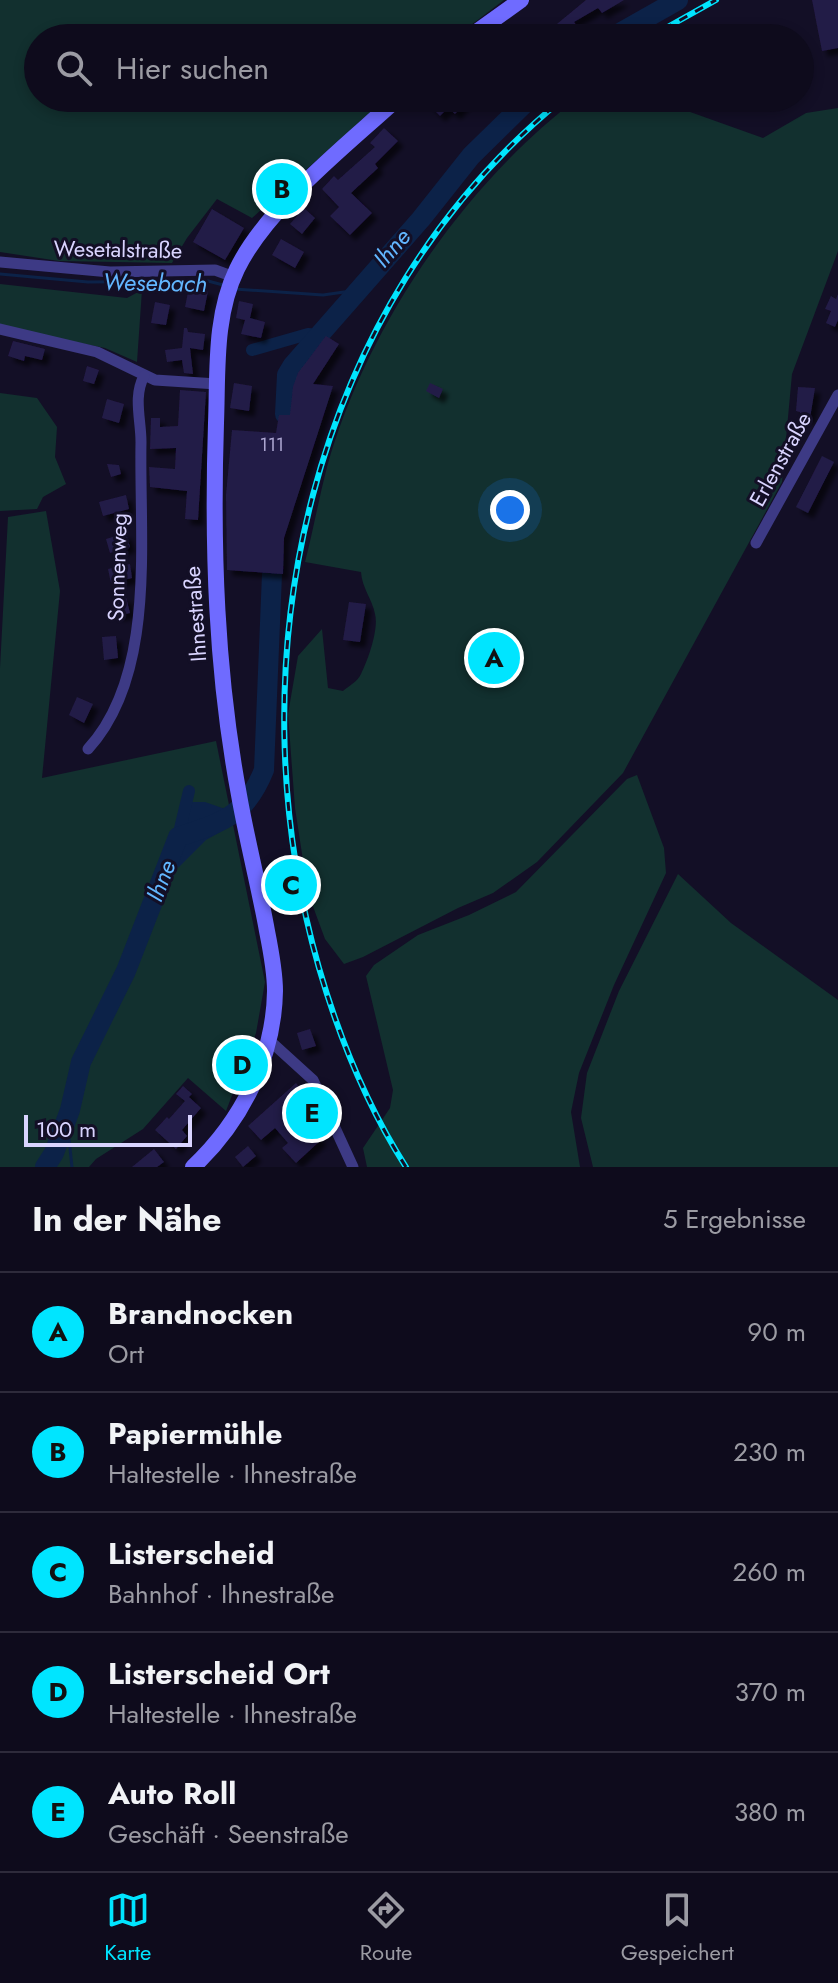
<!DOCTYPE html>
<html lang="de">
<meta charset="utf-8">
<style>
:root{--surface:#0e0b1c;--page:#1c1929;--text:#f1f3f6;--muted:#9b9ba3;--line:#2e2b3b;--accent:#00e5ff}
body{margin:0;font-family:Jost,sans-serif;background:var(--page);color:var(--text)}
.scale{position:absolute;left:24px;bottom:20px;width:168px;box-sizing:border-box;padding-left:8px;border:4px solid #d9d4ff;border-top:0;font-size:22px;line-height:28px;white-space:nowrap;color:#d9d4ff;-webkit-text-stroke:6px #130f26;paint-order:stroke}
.you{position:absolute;left:510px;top:510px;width:28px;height:28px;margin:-20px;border:6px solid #fff;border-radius:50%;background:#1a73e8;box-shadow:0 0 0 12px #1a73e833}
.badge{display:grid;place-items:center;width:52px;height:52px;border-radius:50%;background:var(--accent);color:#111;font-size:26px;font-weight:700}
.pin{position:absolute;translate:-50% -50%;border:4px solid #fff;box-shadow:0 2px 8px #0006}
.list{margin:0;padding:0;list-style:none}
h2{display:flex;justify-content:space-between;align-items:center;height:104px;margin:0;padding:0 32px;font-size:34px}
h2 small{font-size:26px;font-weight:400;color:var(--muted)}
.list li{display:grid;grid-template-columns:52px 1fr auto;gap:24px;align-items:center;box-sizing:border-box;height:120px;padding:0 32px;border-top:2px solid var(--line)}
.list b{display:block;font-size:30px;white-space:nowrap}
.list p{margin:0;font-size:26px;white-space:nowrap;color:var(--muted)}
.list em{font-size:26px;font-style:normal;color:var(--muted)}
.icon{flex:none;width:44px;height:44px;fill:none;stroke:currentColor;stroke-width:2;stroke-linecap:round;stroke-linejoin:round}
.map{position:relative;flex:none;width:838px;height:1167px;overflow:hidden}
.search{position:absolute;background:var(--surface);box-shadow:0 4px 12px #0003;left:24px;right:24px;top:24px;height:88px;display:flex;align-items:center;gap:20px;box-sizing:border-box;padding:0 28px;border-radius:44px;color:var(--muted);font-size:30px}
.sheet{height:704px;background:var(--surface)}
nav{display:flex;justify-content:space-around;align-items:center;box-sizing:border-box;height:112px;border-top:2px solid var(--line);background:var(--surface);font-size:22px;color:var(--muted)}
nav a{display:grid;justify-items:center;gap:4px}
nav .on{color:var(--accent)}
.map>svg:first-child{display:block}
.green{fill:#12302f}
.water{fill:#0c2248}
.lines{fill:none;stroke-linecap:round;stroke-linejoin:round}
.stream{stroke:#0c2248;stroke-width:3}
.canal{stroke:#0c2248;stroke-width:12}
.river{stroke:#0c2248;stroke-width:20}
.building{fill:#241b47;filter:url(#shadow)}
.street{stroke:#3d3a85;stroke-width:11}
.secondary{stroke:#6f6bff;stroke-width:16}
.rail-casing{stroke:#00e5ff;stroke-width:6}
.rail{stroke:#130f26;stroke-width:3;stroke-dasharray:9;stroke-linecap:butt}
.labels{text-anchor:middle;stroke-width:6;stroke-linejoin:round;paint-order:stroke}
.number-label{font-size:18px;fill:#aca6d1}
.street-label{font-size:22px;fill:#d9d4ff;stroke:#130f26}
.water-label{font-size:24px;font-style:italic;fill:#62b6ff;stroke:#130f26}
</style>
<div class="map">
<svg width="838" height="1167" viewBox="0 0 838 1167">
<defs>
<filter id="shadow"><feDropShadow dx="5.5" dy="5.5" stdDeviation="2" flood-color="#0009"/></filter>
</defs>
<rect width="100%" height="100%" fill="#130f26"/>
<g class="green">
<path d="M0,0H504L454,38H38V98H386L252,218L217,199L187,238L172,263L59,261L0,252Z"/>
<path d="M578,98H651L763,138L806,113L838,108V251L792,374L782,482L623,773L537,862L493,893L458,908L363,957L344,964L325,939L308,893L295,808L288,714L298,656L322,629L328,688L343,691C349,686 358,681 361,674C368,660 379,629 375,614C372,599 362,588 361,572L305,562C313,531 319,498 327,467C366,328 463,185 578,98Z"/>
<path d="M0,284L127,298L142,290L137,362L105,348L0,327Z"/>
<path d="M0,393L37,398L57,427L55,457L66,484L43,497L37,509L0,511Z"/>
<path d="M46,511L60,591L42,778L216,741L265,982L256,1033L226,1111L188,1078L143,1129L96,1159L89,1167H0V668L8,517Z"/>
<path d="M637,775L664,848L666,873L614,985L579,1073L571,1112L580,1167H367L363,1148L390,1108L393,1090L366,976L374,965L418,935L469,915L516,892L627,779Z"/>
<path d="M678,874L731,923L838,1000V1167H593L581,1118L587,1073L619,991Z"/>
</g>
<path class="water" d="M191,802H205L228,810L231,826L206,840L178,868C175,858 189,817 191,802Z"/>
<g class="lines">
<g class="stream">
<path d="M0,274L88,282L208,281L223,285"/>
<path d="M234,289L323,295L358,290"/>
<path d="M61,1134L69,1139L72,1167"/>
</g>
<g class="canal">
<path d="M252,350L308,334L318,335"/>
<path d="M178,837L189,791"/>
</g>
<g class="river">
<path d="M611,38L678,0"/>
<path d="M285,414L287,375L293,365L421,219L471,156L530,98"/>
<path d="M45,1167L54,1153L70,1110L81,1062L126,971L178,837C222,822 245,817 264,770L272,574"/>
</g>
</g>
<g class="building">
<path d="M586,0H624L602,13L598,8L574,22L580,30L569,38H540Z"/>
<path d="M812,0H838V48L822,51Z"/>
<path d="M434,98H470L455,114L448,108L440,116L428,104Z"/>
<path d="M384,128L398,141L375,164L378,168L351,193L372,213L350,235L330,216L339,207L322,189L334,176L338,180L375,147L370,143Z"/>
<path d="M304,208L315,218L302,234L290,224Z"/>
<path d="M212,209L244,228L225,260L193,242Z"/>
<path d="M281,239L304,252L295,268L272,255Z"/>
<path d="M189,287L208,291L204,311L185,307Z"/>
<path d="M838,294V320L835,327L826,323L831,311L825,309L831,296L836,299Z"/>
<path d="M239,301L253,304L250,318L265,322L261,338L241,334L245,320L236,318Z"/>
<path d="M155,302L170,305L166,325L151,323Z"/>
<path d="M184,328H187L188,332L205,334L203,350L190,348L193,374L184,373L182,360L167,362L165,350L182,348Z"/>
<path d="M326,336L339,344L313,384L333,386L284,538L283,574L227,570L226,495L232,430L276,433L279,415H290L293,387L298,373Z"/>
<path d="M13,341L45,349L42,360L25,356L24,361L8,356Z"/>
<path d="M87,366L99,370L94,384L83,381Z"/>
<path d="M234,383L252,386L249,411L230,408Z"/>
<path d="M430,383L443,389L439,398L426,391Z"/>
<path d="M798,387L815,388L810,418L800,417V412L796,411Z"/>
<path d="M180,390L206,392L198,520L185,519L187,491L150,487L149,467L175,469L176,448L150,449L151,418H160V427L178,426Z"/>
<path d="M107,399L124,404L119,423L102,418Z"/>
<path d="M822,456L834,462L808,513L796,507Z"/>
<path d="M107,464L119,465L121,474L111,477Z"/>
<path d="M126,495L129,509L103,516L99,502Z"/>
<path d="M126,533L130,547L110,553L106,539Z"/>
<path d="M130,564L132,578L111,583L108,569Z"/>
<path d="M126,597L130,613L117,616L113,600Z"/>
<path d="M349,602L366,604L360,642L343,640Z"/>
<path d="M116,636L118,658L104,660L102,637Z"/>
<path d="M77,697L93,704L84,723L69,715Z"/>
<path d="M310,1029L316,1046L302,1050L297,1033Z"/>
<path d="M296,1083L313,1105L305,1112L313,1121L308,1125L321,1140L296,1163L282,1148L288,1143L275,1128L261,1140L248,1126Z"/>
<path d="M183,1086L192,1094L189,1097L201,1108L182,1130L187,1136L176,1149L155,1130L167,1117L169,1119L185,1101L176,1094Z"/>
<path d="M248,1146L256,1156L243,1167L235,1157Z"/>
<path d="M154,1149L164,1162L157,1167H132Z"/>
</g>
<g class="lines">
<g class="street">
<path d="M0,262L110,272L215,270L234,277"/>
<path d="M0,329L97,352L155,380L217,384"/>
<path d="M756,543L838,395"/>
<path d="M88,749C157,674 139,538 141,442C141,419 133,397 144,376"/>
<path d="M269,1040L313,1080L353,1167"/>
</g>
<g class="secondary">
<path d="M468,38L521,0"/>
<path d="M193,1167C241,1122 274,1058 275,991C275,971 271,951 267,931C259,886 247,841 239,795C216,672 212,548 216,423C218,371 214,316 237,269C267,207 348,144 398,98"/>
</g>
<g class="rail-casing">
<g id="rail">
<path d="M648,38L716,0"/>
<path d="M406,1167C367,1106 339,1037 319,968C231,660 309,305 564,98"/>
</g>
</g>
<use href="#rail" class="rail"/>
</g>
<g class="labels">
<g class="number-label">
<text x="272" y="451">111</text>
</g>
<g class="street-label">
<text transform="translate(118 249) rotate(1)" y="8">Wesetalstraße</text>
<text transform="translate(780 459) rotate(-61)" y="8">Erlenstraße</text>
<text transform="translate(117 567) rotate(-88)" y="8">Sonnenweg</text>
<text transform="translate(195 614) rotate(-94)" y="8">Ihnestraße</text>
</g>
<g class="water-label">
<text transform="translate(392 248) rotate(-49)" y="8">Ihne</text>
<text transform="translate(155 283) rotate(1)" y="8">Wesebach</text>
<text transform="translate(161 881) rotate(-69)" y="8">Ihne</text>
</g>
</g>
</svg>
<div class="scale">100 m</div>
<div class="you"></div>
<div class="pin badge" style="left:494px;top:658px">A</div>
<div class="pin badge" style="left:282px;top:189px">B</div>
<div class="pin badge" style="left:291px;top:885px">C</div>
<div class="pin badge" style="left:242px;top:1065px">D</div>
<div class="pin badge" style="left:312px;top:1113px">E</div>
<div class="search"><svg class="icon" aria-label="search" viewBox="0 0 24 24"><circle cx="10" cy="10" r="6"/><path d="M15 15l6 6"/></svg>Hier suchen</div>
</div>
<section class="sheet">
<h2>In der Nähe<small>5 Ergebnisse</small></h2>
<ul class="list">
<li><span class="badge">A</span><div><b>Brandnocken</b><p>Ort</p></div><em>90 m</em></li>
<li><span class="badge">B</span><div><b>Papiermühle</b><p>Haltestelle · Ihnestraße</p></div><em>230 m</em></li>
<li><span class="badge">C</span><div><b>Listerscheid</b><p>Bahnhof · Ihnestraße</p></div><em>260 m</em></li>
<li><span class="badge">D</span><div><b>Listerscheid Ort</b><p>Haltestelle · Ihnestraße</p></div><em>370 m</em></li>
<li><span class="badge">E</span><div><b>Auto Roll</b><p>Geschäft · Seenstraße</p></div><em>380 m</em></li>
</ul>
</section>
<nav>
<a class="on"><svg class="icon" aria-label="map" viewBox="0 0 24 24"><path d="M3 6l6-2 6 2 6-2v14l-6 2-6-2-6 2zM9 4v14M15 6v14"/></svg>Karte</a>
<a><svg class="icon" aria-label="directions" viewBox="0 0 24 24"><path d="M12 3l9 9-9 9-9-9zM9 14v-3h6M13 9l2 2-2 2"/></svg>Route</a>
<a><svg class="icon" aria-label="saved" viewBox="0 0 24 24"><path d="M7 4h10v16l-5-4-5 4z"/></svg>Gespeichert</a>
</nav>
